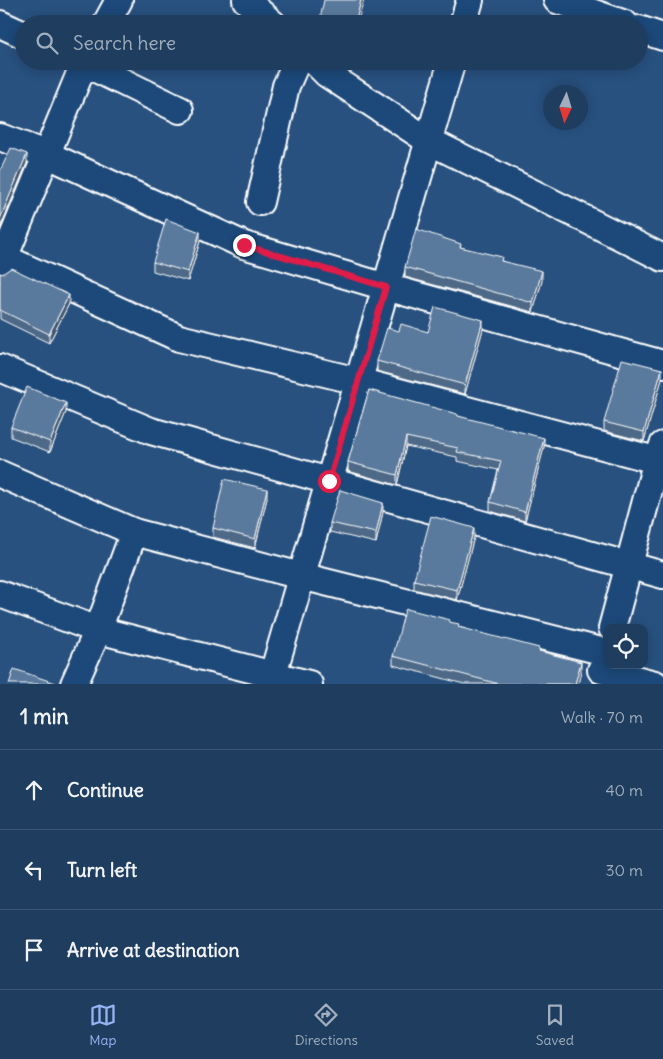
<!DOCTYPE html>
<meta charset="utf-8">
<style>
:root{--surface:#1e3d5f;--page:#2b4868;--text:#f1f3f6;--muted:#a1aebd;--line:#3c5674;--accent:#95b2f1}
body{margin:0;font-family:Delius,sans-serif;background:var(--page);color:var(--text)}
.controls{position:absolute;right:15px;bottom:15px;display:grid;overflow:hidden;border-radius:10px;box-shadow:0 2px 12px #0003}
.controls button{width:45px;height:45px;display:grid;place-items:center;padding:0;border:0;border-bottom:1px solid var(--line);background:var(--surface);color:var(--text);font:25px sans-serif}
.compass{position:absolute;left:543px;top:85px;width:45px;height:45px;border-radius:50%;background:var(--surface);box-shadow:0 2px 12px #0003;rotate:184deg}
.stop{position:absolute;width:15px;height:15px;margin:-11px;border:4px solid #e11d48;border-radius:50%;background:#fff}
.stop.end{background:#e11d48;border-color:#fff;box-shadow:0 1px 5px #0008}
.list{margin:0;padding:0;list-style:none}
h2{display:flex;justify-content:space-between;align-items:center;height:65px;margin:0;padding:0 20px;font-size:21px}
h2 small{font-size:16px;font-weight:400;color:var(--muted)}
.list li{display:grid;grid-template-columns:32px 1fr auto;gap:15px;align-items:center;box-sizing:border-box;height:80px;padding:0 20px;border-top:1px solid var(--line)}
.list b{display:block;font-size:19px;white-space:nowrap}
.list em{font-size:16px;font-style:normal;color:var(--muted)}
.icon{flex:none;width:28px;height:28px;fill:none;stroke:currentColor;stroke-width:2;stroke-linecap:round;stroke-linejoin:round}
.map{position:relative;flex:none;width:663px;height:684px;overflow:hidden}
.search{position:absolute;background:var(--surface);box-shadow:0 2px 12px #0003;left:15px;right:15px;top:15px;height:55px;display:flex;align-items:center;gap:12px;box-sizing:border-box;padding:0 18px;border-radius:28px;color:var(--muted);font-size:19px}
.sheet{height:305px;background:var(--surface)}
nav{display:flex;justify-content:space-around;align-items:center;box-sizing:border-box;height:70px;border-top:1px solid var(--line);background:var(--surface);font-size:14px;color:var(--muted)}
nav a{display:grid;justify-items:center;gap:2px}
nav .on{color:var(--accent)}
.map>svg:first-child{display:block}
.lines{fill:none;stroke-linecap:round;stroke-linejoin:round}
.minor-casing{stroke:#fff;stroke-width:30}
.minor{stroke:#1f4a7a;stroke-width:26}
.wall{fill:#4d6987;stroke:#fff}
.shaded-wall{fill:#3f556e;stroke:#fff}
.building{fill:#5a7a9d;stroke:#fff}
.route{stroke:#e11d48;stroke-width:6}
</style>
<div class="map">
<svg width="663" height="684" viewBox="0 0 663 684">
<rect width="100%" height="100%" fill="#28517f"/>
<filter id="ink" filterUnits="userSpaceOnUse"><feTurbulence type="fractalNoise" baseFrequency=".02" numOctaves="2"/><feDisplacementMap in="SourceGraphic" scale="10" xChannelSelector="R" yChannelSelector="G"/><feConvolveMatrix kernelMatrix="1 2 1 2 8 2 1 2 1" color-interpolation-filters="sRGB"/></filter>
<g filter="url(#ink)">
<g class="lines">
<g class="minor-casing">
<g id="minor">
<path d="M246,0L273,24"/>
<path d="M557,0L625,24"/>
<path d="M0,24L24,35"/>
<path d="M106,24L119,0"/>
<path d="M463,24L470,0"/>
<path d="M639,29L663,37"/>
<path d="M80,61L180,110"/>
<path d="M314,61L327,74L429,141L663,258"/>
<path d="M0,137L48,155L244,245L386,287L663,364"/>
<path d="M260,202L286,86L297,61"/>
<path d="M0,256L179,338L358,381L663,462"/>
<path d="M0,268L85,61"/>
<path d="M0,368L151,431L663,575"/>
<path d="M0,474L134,532L301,576L605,652"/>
<path d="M0,594L98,630L309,684"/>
<path d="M612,628L654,471L663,445"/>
<path d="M601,670L655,684"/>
<path d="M74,684L98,630L134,532"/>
<path d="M270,684L452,61"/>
</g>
</g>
<use href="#minor" class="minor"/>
</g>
<g class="wall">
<path d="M200,241L188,281L153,271V262Z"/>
<path d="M461,247L502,261L542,281L533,312L405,277V267Z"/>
<path d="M0,273L69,304L49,343L0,319Z"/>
<path d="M483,329L465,394L377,371V361L399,331L428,332Z"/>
<path d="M662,379L644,441L604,431V422Z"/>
<path d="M369,390L458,416L544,447L525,521L490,511V502L498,470L457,461V457L406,446L397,485L348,471V462Z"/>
<path d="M66,412L50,452L11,437V427Z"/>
<path d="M267,498L255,548L213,537V528Z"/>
<path d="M383,512L376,543L330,532V523Z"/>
<path d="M474,537L457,600L414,589V580Z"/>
<path d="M450,622L459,627L539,651L581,671L578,684H464L393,665V656Z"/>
</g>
<g class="shaded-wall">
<path d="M361,0H364L357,24H355Z"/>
<path d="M27,154V163L0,228V219Z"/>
<path d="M200,232V241L188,281V272Z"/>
<path d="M542,271V281L533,312V303Z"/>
<path d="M69,295V304L49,343V334Z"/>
<path d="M483,320V329L465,394V385Z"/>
<path d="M662,369V379L644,441V432Z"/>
<path d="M66,403V412L50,452V442Z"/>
<path d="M406,437V446L397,485V475Z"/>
<path d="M544,438V447L525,521V512Z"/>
<path d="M267,489V498L255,548V539Z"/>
<path d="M383,503V512L376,543V533Z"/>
<path d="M474,528V537L457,600V590Z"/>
<path d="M581,662V671L578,684H575Z"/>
</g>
<g class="building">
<path d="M324,0H361L355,24H319Z"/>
<path d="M11,148L27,154L0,219V171Z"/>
<path d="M166,219L200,232L188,272L153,262Z"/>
<path d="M416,229L461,244L460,247L502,257L501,261L542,271L533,303L405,267Z"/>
<path d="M11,268L69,295L49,334L0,310V273L2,274Z"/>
<path d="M435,307L483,320L465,385L377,361L387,328L399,331L401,324L428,332Z"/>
<path d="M622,359L662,369L644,432L604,422Z"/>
<path d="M27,387L66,403L50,442L11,427Z"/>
<path d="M369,390L457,414L458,416L544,438L525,512L490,502L501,461L457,452L458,448L406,437L397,475L348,462Z"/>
<path d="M224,479L267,489L255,539L213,528Z"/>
<path d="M340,490L383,503L376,533L330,523Z"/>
<path d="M431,516L474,528L457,590L414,580Z"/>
<path d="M407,609L450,620L449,622L459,624L458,627L539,648V651L581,662L575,684H499L393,656L405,610Z"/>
<path d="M14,669L58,684H9Z"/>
</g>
</g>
<g class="lines" filter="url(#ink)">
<path class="route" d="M244,245L386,287L329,481"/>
</g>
</svg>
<div class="controls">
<button><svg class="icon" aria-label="locate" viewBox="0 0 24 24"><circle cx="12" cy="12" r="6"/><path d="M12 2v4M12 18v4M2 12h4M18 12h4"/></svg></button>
</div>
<svg class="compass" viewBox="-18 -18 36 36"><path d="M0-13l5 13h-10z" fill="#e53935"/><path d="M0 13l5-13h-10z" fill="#a1aebd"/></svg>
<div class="stop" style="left:329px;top:481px"></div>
<div class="stop end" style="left:244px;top:245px"></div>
<div class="search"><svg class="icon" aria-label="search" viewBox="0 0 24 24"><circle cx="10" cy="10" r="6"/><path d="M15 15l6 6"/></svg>Search here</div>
</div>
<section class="sheet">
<h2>1 min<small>Walk · 70 m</small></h2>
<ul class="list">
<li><svg class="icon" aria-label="ahead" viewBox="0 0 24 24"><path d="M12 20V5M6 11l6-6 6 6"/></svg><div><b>Continue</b></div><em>40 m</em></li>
<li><svg class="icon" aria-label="left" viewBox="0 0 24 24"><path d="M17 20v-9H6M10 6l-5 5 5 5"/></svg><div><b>Turn left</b></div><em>30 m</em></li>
<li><svg class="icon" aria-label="arrive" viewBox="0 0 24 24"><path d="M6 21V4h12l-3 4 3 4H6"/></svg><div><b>Arrive at destination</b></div></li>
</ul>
</section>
<nav>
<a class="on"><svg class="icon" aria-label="map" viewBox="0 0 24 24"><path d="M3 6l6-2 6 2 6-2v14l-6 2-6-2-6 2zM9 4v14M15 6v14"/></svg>Map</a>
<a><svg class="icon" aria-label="directions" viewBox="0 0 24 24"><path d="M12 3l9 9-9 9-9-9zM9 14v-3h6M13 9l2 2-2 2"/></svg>Directions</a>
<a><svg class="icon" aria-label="saved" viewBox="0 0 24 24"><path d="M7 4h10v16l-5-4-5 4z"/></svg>Saved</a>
</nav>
